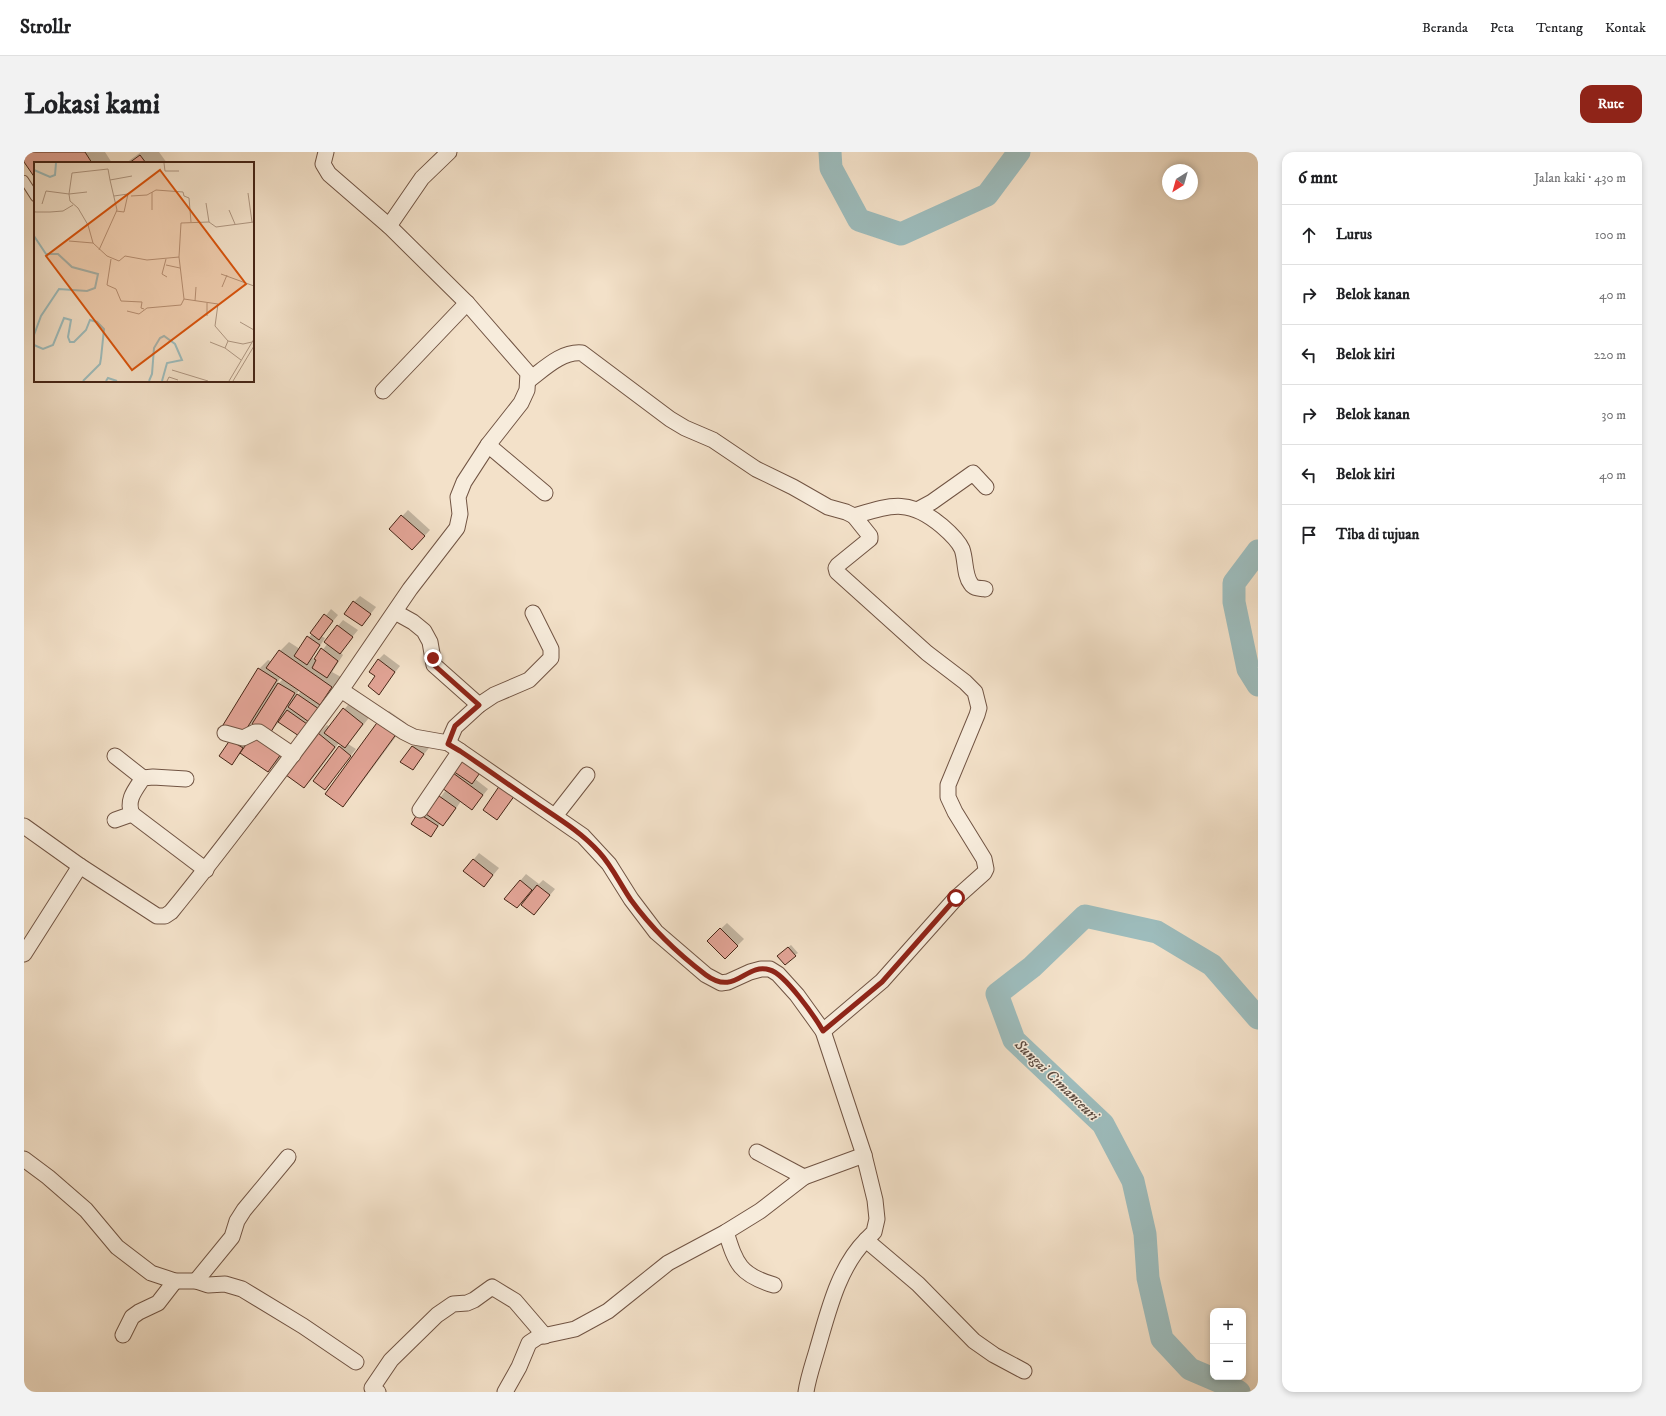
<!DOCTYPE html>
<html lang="id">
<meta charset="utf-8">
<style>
:root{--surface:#fff;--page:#f2f2f2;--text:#202124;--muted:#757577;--line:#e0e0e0;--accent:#8f2418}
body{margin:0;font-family:"IM FELL DW Pica",serif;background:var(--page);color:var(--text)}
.controls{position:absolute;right:12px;bottom:12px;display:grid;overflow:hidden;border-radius:8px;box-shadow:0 2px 6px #0003}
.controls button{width:36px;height:36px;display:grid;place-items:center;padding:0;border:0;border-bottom:1px solid var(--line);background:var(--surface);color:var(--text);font:20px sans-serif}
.compass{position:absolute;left:1138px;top:12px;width:36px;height:36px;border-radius:50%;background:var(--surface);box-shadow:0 2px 6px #0003;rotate:217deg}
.stop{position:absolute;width:12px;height:12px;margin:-9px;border:3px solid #8f2418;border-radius:50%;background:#fff}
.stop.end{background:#8f2418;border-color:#fff;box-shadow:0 1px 4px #0008}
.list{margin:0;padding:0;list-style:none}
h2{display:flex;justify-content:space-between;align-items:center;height:52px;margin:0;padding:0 16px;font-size:17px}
h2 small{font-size:13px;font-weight:400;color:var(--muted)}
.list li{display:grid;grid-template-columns:26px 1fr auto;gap:12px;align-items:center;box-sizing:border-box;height:60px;padding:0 16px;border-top:1px solid var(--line)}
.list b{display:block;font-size:15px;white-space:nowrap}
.list em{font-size:13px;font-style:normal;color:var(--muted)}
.icon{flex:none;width:22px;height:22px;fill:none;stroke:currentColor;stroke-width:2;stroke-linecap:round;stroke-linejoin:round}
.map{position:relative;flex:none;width:1234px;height:1240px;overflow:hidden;border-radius:12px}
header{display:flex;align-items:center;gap:24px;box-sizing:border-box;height:56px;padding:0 20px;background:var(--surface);border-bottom:1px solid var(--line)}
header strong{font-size:19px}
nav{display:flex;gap:22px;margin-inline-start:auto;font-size:14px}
.intro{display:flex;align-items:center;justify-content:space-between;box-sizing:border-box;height:96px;padding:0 24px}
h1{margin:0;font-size:28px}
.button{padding:10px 18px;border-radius:12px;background:var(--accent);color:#fff;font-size:14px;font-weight:700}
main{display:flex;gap:24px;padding:0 24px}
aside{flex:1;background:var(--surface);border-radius:12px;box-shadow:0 2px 6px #0003}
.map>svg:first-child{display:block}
.shadow{fill:#0003;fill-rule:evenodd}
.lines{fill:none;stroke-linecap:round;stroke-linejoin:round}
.river{stroke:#9dbcbc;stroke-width:23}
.building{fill:#e2a496;stroke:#462516}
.service-casing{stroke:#715443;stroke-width:10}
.minor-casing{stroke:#715443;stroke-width:17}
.service{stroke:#f7ecdc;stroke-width:8}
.minor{stroke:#f7ecdc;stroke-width:15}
.route{stroke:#8f2418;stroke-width:5}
.labels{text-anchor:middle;stroke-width:3;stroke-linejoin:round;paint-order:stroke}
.water-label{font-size:15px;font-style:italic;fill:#5c4b40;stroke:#f7ecdc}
.inset-river{fill:none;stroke:#9dbcbc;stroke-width:2}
.inset-road{fill:none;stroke:#ae9681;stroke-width:1}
.view{fill:#d8540d;fill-opacity:0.15;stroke:#d8540d;stroke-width:2}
.inset-edge{fill:none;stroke:#462516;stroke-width:2}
</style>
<header>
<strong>Strollr</strong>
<nav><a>Beranda</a><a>Peta</a><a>Tentang</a><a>Kontak</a></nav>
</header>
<div class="intro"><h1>Lokasi kami</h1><a class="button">Rute</a></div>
<main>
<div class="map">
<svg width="1234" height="1240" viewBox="0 0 1234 1240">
<rect width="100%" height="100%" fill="#f3e1c9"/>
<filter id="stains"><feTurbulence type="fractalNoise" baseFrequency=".005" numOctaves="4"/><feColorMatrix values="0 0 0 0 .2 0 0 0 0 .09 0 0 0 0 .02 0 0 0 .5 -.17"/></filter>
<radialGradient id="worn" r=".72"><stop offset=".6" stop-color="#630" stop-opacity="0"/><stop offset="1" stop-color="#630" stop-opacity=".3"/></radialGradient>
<g class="shadow">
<path d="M0,0H81L88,11H11V24L0,8Z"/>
<path d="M117,0H135L143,11H102Z"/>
<path d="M384,358L406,378L394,391L366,377Z"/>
<path d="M336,444L352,455L338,473L330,450Z"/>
<path d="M307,457L314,463L297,484L301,486L288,506L291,508L304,491L314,474L319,468L334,478L316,500L319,503L308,520L317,525L305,543L298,549L300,551L280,577L255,570L246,580L265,592L253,610L244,619L217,601L208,612L207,588L237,576L228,571L218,583L235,517L244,508L248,510L256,499L265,490L276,497ZM257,525L259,527L254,532L253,531ZM275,538L277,539L273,544L272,543Z"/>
<path d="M360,502L376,514L355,541L353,523L354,508Z"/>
<path d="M328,548L348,562L324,592L332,597L301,637L315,595L318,593L315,591L289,626L280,635L294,582L303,573L306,575Z"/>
<path d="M365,559L382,571L327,645L318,654L356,568Z"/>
<path d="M394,589L405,596L388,617V595Z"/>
<path d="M463,611L451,627L464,637L448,657L437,649L425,667L419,673L417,671L406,684L389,672L406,659L422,638L419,636L431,620Z"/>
<path d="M496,637L473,667L460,658Z"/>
<path d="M455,701L475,716L460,734L441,718Z"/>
<path d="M502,722L515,732L519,728L531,737L510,762L497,751L482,746Z"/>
<path d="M703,771L720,787L701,806L684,789Z"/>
<path d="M767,793L774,801L771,803L757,801Z"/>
</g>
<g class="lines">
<g class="river">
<path d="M806,0L807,16L835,68L877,82L963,43L995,0"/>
<path d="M1234,399L1210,431V450L1224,517L1234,533"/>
<path d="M1215,1240L1206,1234L1166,1217L1138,1187L1124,1126L1121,1082L1109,1029L1079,972L990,888L973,842L1008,815L1061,764L1133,780L1188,813L1234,866"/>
</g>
</g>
<g class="building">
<path d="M0,0H61L68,11H11V26L0,10Z"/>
<path d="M116,3L122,11H105Z"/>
<path d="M377,363L401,384L388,398L365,377Z"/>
<path d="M329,449L347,462L338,474L320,462Z"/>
<path d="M300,462L309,469L295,488L286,481Z"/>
<path d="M313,473L329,485L316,502L300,490Z"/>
<path d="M283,484L296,493L283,513L270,504Z"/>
<path d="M297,496L314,509L303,526L288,516L292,508L290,507Z"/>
<path d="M255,498L308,535L296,553L242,516Z"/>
<path d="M354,507L371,520L355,543L344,534L351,524L345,520Z"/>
<path d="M234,516L253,528L218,584L199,573Z"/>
<path d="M254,531L271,541L245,583L228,572Z"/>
<path d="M273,542L295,557L285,570L264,555Z"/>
<path d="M319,556L339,572L321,596L300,581Z"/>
<path d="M263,558L283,572L275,584L254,570Z"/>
<path d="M355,568L373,581L319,655L301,642Z"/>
<path d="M294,581L311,595L280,636L262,623Z"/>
<path d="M229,583L257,602L244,620L216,601Z"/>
<path d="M206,588L219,596L208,613L195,604Z"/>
<path d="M315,594L327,604L301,638L289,629Z"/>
<path d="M388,594L400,602L389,618L376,610Z"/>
<path d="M439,605L458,618L448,632L429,619Z"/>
<path d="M429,621L459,643L448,658L418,636Z"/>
<path d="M476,633L491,643L473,668L459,658Z"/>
<path d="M415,644L432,656L419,674L402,662Z"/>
<path d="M394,661L414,674L407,685L387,672Z"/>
<path d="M449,707L469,723L460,735L439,719Z"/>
<path d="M496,728L508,738L493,756L480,747Z"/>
<path d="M513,733L526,743L510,763L497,753Z"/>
<path d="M696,776L714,794L701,807L683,789Z"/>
<path d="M764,795L772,804L761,813L753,804Z"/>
</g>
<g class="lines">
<g class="service-casing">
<path id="service" d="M0,28L11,45"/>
</g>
<g class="minor-casing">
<g id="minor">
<path d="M302,0L299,12L305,22L365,74L443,151L504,221L503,238L497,251L464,293L440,330L434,345L436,362L433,376L386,437L317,538L380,580L390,585L424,591L436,599L559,684L585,712L607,747L632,780L682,823L697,831L704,830L726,820L737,817H746L754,822L773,843L799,879L840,1003L851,1048L853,1067L850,1080L842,1088L894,1132L950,1189L970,1203L1000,1219"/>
<path d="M365,74L398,26L425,0"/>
<path d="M505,228C521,216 538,199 558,201L646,267L661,276L689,288L732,317L769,335L804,355L822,360L830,364C867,353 885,346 918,374C925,380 934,388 938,397C942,408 940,423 947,432C950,437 956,436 961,437"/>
<path d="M359,239L443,151"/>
<path d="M464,293L521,341"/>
<path d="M895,357L908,350L949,321L962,335"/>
<path d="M371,460L389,470L400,479L406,490L410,513L455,553"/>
<path d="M201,581L219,586L231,580H235L269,603"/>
<path d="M424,591L431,575L455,553L470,543L505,528L527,506V497L509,461"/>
<path d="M91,604L119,626"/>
<path d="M396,658L436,599"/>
<path d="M108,662L182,718"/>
<path d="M531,664L563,623"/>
<path d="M91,668L108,662C102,648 111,638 119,626L129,625L162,627"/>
<path d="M0,674L56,714L133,764H141L147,760C206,688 261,613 317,538"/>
<path d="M0,802L56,714"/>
<path d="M799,879L858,829L932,746L960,721L962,717L960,707L931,660L924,645V633L953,563L955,556L951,540L941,530L903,501L813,420L812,416L814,413L846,387V384L830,364"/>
<path d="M733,1000L780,1025"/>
<path d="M0,1007L24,1025L62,1058L93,1095L127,1121L151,1129H172L184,1133L201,1132L218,1137L279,1174L332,1210"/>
<path d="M702,1080C712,1112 716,1123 750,1133"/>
<path d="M172,1129L208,1085L213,1069L220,1058L264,1005"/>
<path d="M99,1183L108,1165L115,1160L134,1151L151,1129"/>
<path d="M354,1240L348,1236L367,1208L413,1163L429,1152L443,1151L450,1148L468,1135L491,1149L521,1184"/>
<path d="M481,1240L495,1215L505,1191L514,1185L551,1177L584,1159L644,1111L702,1080L736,1059L780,1025L840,1003"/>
<path d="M782,1240C784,1226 789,1212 793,1198C804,1161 814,1116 842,1088"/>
</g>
</g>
<use href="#service" class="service"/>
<use href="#minor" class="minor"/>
</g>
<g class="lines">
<path class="route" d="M409,506L410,513L455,553L431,574L424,592L436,599C463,617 489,636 516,654C537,668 558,681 575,700C588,714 596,732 607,748C628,777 653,801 682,823C712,845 721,810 746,818C761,822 791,865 799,879L858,830L932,746"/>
</g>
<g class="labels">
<g class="water-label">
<text transform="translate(1033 928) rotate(44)" y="5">Sungai Cimanceuri</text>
</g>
</g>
<g transform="translate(10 10)">
<rect width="220" height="220" fill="#f3e1c9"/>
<path class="inset-river" d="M0,8L16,15L21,13L22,1M0,74L12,92H24L38,105L64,112L61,126L53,129L25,127L7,154L0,173M0,183L9,187L19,183L30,156L37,158L34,175L36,180H40L52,168L56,158L63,160L70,167L67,196L66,202L49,219M72,219L74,216L83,219M115,219L118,212L120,186L126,176L130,174L141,182L148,198L133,201L128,219"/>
<path class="inset-road" d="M130,1L131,9H145M118,30V48M214,31L218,60M35,32L53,30M80,34L94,32L90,50L82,49M97,34L113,33L122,28L149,30L150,34L155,36L157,60M172,41L175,60M8,42L12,29L35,32M0,47L1,50H16L29,49L39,43M195,48L201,62M35,79L59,81L73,94L85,99L91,94L113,98L145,95L150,137L184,142L181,164L194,179L191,186L207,198M59,81L54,63L44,46L36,39L35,32L38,11L74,7L76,18L98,14M65,88L83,48L76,18M145,95L147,61L175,60L182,65L220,60M77,97L73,123L82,127L87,139L108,140L107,146L110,147M132,97L128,112L133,115M132,103L146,106M187,112L220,124M188,125L193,113M161,139L162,125M93,149L105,152L113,146L147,143L150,137M173,154V141M206,160L220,168M194,179L209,182L218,180M176,180L191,186M138,208L174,219M133,219L135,215L144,218M195,219L220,177M199,219L220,184"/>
<path class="view" d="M126,8L212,122L98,208L12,94Z"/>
<rect width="220" height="220" class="inset-edge"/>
</g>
<rect width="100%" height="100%" filter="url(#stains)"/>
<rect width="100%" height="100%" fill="url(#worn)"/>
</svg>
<div class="controls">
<button>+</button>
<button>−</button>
</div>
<svg class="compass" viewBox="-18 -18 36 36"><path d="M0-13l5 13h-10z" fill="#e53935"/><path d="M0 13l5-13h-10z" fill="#757577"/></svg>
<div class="stop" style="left:932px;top:746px"></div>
<div class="stop end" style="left:409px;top:506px"></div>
</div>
<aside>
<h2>6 mnt<small>Jalan kaki · 430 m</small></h2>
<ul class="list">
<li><svg class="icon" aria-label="ahead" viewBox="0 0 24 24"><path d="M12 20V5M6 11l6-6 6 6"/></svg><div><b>Lurus</b></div><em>100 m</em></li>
<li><svg class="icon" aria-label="right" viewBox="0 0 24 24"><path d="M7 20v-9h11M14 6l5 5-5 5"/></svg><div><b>Belok kanan</b></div><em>40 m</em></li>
<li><svg class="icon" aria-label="left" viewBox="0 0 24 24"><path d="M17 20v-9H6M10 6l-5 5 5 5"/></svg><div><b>Belok kiri</b></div><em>220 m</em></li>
<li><svg class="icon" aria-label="right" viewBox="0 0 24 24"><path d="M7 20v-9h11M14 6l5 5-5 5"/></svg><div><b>Belok kanan</b></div><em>30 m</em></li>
<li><svg class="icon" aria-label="left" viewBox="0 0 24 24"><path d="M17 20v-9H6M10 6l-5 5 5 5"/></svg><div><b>Belok kiri</b></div><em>40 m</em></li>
<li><svg class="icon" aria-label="arrive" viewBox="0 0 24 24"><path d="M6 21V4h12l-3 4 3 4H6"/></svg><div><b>Tiba di tujuan</b></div></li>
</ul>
</aside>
</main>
